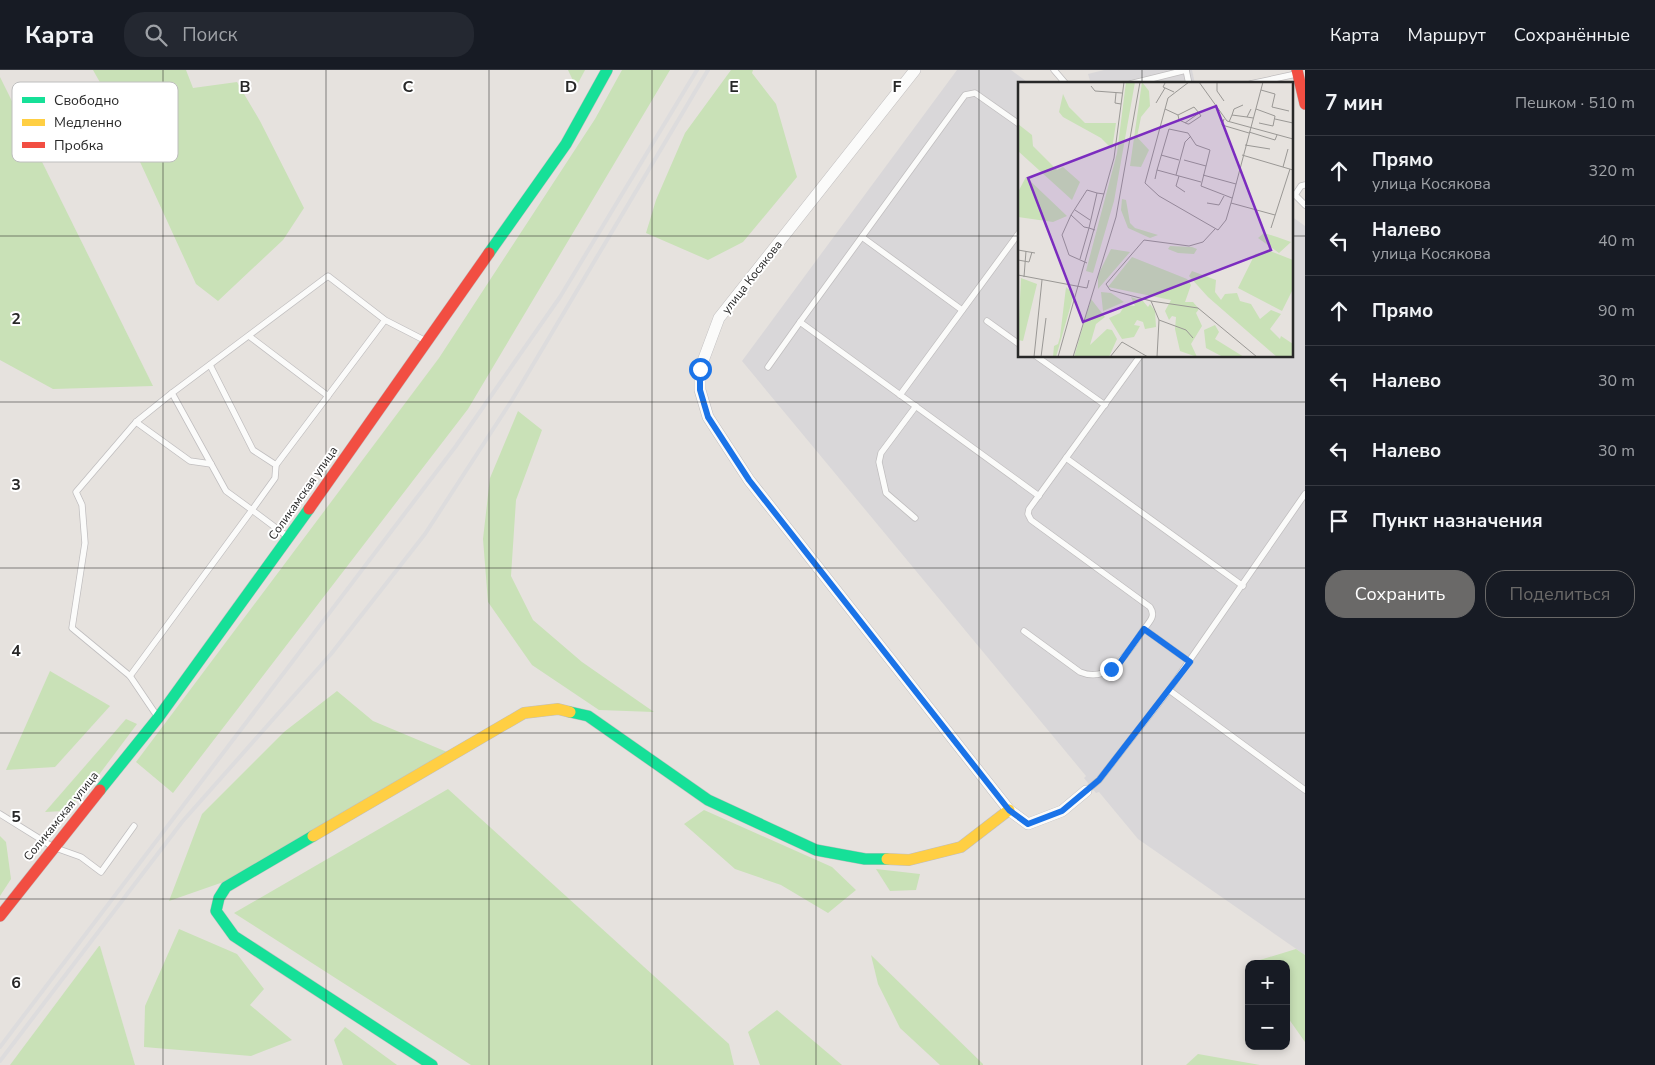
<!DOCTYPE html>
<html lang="ru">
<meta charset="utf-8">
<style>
:root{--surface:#171b24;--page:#242831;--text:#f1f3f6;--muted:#9ea1a6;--line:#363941;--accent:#6a6968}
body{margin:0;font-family:"Nunito Sans",sans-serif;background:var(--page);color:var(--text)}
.controls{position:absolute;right:15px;bottom:15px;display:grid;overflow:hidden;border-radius:10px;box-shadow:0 2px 8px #0003}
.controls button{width:45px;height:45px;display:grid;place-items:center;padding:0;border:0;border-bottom:1px solid var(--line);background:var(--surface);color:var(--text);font:25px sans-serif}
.stop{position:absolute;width:15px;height:15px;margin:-11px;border:4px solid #1a73e8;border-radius:50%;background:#fff}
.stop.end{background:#1a73e8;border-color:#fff;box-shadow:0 1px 5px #0008}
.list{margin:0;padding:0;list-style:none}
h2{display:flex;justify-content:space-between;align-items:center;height:65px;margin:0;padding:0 20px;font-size:21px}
h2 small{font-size:16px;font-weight:400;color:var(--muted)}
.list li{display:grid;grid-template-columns:32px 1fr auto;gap:15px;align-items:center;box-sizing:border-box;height:70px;padding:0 20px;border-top:1px solid var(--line)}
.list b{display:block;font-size:19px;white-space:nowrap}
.list p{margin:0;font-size:16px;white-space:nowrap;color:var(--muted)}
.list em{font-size:16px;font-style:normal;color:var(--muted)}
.actions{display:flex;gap:10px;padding:15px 20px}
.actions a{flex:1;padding:11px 0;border:1px solid var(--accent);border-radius:20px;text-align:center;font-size:18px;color:var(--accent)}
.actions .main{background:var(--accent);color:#fff}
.icon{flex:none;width:28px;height:28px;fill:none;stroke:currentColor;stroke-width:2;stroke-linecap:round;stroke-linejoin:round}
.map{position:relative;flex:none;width:1305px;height:995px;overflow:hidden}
header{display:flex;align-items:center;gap:30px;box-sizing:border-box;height:70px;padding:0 25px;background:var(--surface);border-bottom:1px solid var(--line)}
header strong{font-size:24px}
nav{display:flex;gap:28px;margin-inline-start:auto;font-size:18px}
.search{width:350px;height:45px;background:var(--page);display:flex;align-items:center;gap:12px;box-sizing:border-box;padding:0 18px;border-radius:20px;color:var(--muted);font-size:19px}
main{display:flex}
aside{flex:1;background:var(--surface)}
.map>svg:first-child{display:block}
.industrial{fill:#d9d7d9}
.green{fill:#c9e1b7}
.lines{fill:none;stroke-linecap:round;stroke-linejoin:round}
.lane-casing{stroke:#c0bebf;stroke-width:7}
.street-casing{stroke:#c0bebf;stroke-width:12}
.fast-casing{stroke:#c0bebf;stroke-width:12}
.slow-casing{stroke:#c0bebf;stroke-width:12}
.jam-casing{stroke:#c0bebf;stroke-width:12}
.lane{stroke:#fbfbfa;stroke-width:5.5}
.street{stroke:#fbfbfa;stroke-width:11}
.fast{stroke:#16e098;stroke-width:11}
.slow{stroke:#ffcf43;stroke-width:11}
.jam{stroke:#f24e42;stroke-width:11}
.rail{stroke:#dddcdd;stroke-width:4}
.route{stroke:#1a73e8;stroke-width:6}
.grid{fill:none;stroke:#282828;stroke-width:1;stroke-opacity:0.55}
.labels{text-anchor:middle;stroke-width:4;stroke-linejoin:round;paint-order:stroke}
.street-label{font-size:12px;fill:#282828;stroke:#fff}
.inset-road{fill:none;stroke:#9a9895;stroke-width:1}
.view{fill:#7b2cbf;fill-opacity:0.15;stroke:#7b2cbf;stroke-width:2.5}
.inset-edge{fill:none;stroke:#282828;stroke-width:2.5}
.key{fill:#fff;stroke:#bebebe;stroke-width:1}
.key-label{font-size:14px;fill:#282828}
.grid-label{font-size:16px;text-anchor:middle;font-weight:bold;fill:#282828;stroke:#fff;stroke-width:4;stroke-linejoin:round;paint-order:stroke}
</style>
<header>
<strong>Карта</strong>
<div class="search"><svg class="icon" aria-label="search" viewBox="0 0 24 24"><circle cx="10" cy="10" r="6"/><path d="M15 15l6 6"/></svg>Поиск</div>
<nav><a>Карта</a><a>Маршрут</a><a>Сохранённые</a></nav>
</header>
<main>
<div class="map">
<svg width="1305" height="995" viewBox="0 0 1305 995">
<rect width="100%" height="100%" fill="#e6e2de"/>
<g class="industrial">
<path d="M957,0H1011L1030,14H1019V286H1291V146L1305,156V885L1138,769L1099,722L1096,723L1084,708L1086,706L742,291Z"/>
<path d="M1104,0H1192L1195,14H1091L1088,4Z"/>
</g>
<g class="green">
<path d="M93,0H186L193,18L237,12L260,51L304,138L283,170L218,231L196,214L119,46Z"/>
<path d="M568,0H585L576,17Z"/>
<path d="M622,0H670L468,339L173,723L136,692L439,288L595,49Z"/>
<path d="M731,0H753L752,3L776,34L797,107L743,172L708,190L646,163L656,130L685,63Z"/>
<path d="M0,7L153,316L53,319L0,290Z"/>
<path d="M518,341L542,360L516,430L511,506L533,550L582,592L654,642L599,640L532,595L488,532L483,469L490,408Z"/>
<path d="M50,601L110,636L55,697L6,700Z"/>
<path d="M337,621L373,651L447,682L232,809L169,831L202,744L284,662Z"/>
<path d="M126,649L137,654L86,722L64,741L45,742Z"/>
<path d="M448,719L729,974L734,995H471L234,843Z"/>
<path d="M704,740L832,797L856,820L828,843L781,815L735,799L684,754Z"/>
<path d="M0,766L6,772L11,809L0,826Z"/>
<path d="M876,799L920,804L916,820L890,821Z"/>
<path d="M179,859L237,884L264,919L250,935L292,970L251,986L144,977L145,936Z"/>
<path d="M100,876L135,995H10L99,876Z"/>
<path d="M1296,879L1305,885V972L1286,945V894L1250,893Z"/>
<path d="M871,885L983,994V995H940L900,958L878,914Z"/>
<path d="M777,940L842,995H760L748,962Z"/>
<path d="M345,957L397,995H343L334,970Z"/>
<path d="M1198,984L1260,995H1186Z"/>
</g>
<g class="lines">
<g class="lane-casing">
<g id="lane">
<path d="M1054,0L1066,14"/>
<path d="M1186,0L1189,14"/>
<path d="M1130,14L1186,0"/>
<path d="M1250,14L1296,4"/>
<path d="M1305,115L1301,116L1295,125L1305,135"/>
<path d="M862,167L962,240"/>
<path d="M385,250L328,206L172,323L226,421L252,440L275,408L276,395L385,250L424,270"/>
<path d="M987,251L1019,274"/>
<path d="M800,252L965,25L975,23L1019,54"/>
<path d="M249,266L328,326"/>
<path d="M1036,286L1105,335"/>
<path d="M1140,286L1029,439L1028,444L1031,450L1150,537C1156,546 1150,551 1144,559L1190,592"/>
<path d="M210,295L253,380L276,395"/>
<path d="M768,297L800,252L1039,426"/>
<path d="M900,325L1019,163"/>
<path d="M136,352L190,391L211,394"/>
<path d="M1066,388L1243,516"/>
<path d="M1305,424L1169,620L1305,720"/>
<path d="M915,448L886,423L879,392L881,383L916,336"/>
<path d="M1024,561L1080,602C1111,615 1129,580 1144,559"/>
<path d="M130,606L252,440L288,467"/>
<path d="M157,646L130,606L72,558L85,473L82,435L76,422L136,352L172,323"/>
<path d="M1086,721L1099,710L1169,620"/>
<path d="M0,744L53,777L81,787L101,802L134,756"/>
</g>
</g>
<g class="street-casing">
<path id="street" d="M915,0L719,248L700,299V320L708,347L749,410L1009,740L1028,754L1062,741L1086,721"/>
</g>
<g class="fast-casing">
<g id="fast">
<path d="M489,183L566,74L607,0"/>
<path d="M570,642L588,646L708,730L816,780L865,789H887"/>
<path d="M100,720L158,648L309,439"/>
<path d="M313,766L226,817L219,828L216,841L234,866L432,995"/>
</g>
</g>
<g class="slow-casing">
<g id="slow">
<path d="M313,766L524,643L558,639L570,642"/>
<path d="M887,789L909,790L961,777L1009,740"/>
</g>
</g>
<g class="jam-casing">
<g id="jam">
<path d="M1297,0L1305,34"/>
<path d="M309,439L489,183"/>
<path d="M0,846L100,720"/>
</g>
</g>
<use href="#lane" class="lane"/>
<use href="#street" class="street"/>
<use href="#fast" class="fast"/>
<use href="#slow" class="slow"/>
<use href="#jam" class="jam"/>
<g class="rail">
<path d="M0,977L456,376L560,227L697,0"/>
<path d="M0,991L182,752L331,584L425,464L512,330L708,0"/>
</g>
</g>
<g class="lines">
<path class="route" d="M700,299V320L708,347L749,410L1009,740L1028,754L1062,741L1099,710L1190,592L1144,559L1119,594L1111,599"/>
</g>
<path class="grid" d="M163,0V995M326,0V995M489,0V995M652,0V995M816,0V995M979,0V995M1142,0V14M0,166H1019M1291,166H1305M1142,286V995M0,332H1305M0,498H1305M0,663H1305M0,829H1305"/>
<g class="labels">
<g class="street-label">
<text transform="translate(752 207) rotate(-52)" y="4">улица Косякова</text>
<text transform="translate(303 423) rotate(-55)" y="4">Соликамская улица</text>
<text transform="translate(61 746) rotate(-51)" y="4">Соликамская улица</text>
</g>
</g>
<g transform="translate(1018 12)">
<rect width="275" height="275" fill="#e6e2de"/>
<path d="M108,0H117L96,119L75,191L68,189L99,71ZM124,0L131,9L132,24L123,35L119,55L131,68L123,85L112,84ZM45,12L51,25L67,41H98L94,67L83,56L45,35L41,30ZM0,42L14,53L15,64L39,88L45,85L62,100L54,118L0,69ZM8,95L49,134L35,140L0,135V110ZM104,117L108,118L112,141L117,146L140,153L132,156L110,146L103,128ZM246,151L259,155L273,160L261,171L240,156ZM152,164L174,165L179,167L176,172L160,171L150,167ZM93,167L112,170L80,207V193ZM252,169L275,178V207L264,229L220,206L237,172ZM114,175L169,197L173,203L167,220H175L181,227L178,231L184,244L173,262L179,275L162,269L157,247L158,235L154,234L151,238L147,229L153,218L90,205ZM174,189L198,198L197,210L203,218L207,212L219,211L222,219L233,222L242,237L253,228L263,232L252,247L262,257L263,254L275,262V275H259L190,215L171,194ZM3,196L19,202L5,259L0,258ZM48,205L56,212L38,275H35L36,264L40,262L42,255ZM83,210L93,211L106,220L85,229ZM113,215L125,219L130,225L132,222L137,229L138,245L127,247L125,240L119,238L116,243L122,244L116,255L104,257L91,236L102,231L107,223L117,224ZM73,217L87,235L78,242L72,263L89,247L94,248L99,257L91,275H56ZM197,243L201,250L197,257L226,275H205L188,266L186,248Z" fill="#c9e1b7"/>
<path class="inset-road" d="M171,0L150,16L127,101L141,114L200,148L208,138L213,121M181,0L209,39L275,57M199,0V9L206,19M245,0L213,121L257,133M147,1L145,5L156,10M73,4L77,9L104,11M243,8L257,12L254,25L271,29M98,11L97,21L103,22M138,21L147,6M147,27L160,33L161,38L170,42H171L183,34L181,31L167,41M233,27L229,35L235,36M238,27L257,34L255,44L241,41M160,33L176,25L181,31M214,33L216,27L225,23M206,37L204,43L231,51M257,37L275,41M211,40L214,33L229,35M231,50L257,58L259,53M227,63L252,67M143,73L161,78M224,73L275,88M166,78L188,84M265,85L270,67M139,88L151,47L170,51L178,63L192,68L183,104L214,116M158,93L167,60L173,54M185,93L218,102M161,94L158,104L167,110M137,97L139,88L183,100M79,111L69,108L53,133L66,145L71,146L79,111L86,112M189,121L201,123L206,114M57,128L72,138M53,133L44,153L51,173L69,181M253,146L272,87M0,168L17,171M62,177L71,146L77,148M0,178L11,180L14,170M0,193L69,206L71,198M6,195L8,169M133,219L180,226L239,275M141,238L168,248L175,256M16,275L24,198M23,275L28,236M40,275L96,76L106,0M55,275L98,135L122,0M92,275L104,260L130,275M139,275L141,238L133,219L92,208L88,202L126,158L171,164L185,160L197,147"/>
<path class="view" d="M198,24L253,168L65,240L10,96Z"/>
<rect width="275" height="275" class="inset-edge"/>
</g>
<rect x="12" y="12" width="166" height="80" rx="8" class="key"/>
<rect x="22" y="27" width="23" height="6" fill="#16e098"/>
<rect x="22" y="49" width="23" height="7" fill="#ffcf43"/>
<rect x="22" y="72" width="23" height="6" fill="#f24e42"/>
<g class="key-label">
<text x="54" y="35">Свободно</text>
<text x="54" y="57">Медленно</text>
<text x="54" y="80">Пробка</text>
</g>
<g class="grid-label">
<text x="245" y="22">B</text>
<text x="408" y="22">C</text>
<text x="571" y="22">D</text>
<text x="734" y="22">E</text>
<text x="897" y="22">F</text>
<text x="16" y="254">2</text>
<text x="16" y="420">3</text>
<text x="16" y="586">4</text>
<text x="16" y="752">5</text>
<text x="16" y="918">6</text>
</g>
</svg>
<div class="controls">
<button>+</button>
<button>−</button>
</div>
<div class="stop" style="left:700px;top:299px"></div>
<div class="stop end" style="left:1111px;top:599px"></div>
</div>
<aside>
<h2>7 мин<small>Пешком · 510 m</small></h2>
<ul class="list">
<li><svg class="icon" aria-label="ahead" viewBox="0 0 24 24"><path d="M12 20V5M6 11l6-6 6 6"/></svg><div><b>Прямо</b><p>улица Косякова</p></div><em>320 m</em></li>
<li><svg class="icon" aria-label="left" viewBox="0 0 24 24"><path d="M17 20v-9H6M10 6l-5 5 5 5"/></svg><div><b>Налево</b><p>улица Косякова</p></div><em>40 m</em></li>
<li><svg class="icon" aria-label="ahead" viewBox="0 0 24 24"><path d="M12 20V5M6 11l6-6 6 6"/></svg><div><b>Прямо</b></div><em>90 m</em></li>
<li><svg class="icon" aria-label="left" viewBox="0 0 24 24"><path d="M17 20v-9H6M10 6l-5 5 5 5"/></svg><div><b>Налево</b></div><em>30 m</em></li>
<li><svg class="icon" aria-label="left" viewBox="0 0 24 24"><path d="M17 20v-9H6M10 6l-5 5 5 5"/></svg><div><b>Налево</b></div><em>30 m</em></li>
<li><svg class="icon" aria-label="arrive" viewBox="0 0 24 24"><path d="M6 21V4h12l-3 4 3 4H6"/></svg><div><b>Пункт назначения</b></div></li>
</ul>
<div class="actions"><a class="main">Сохранить</a><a>Поделиться</a></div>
</aside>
</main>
